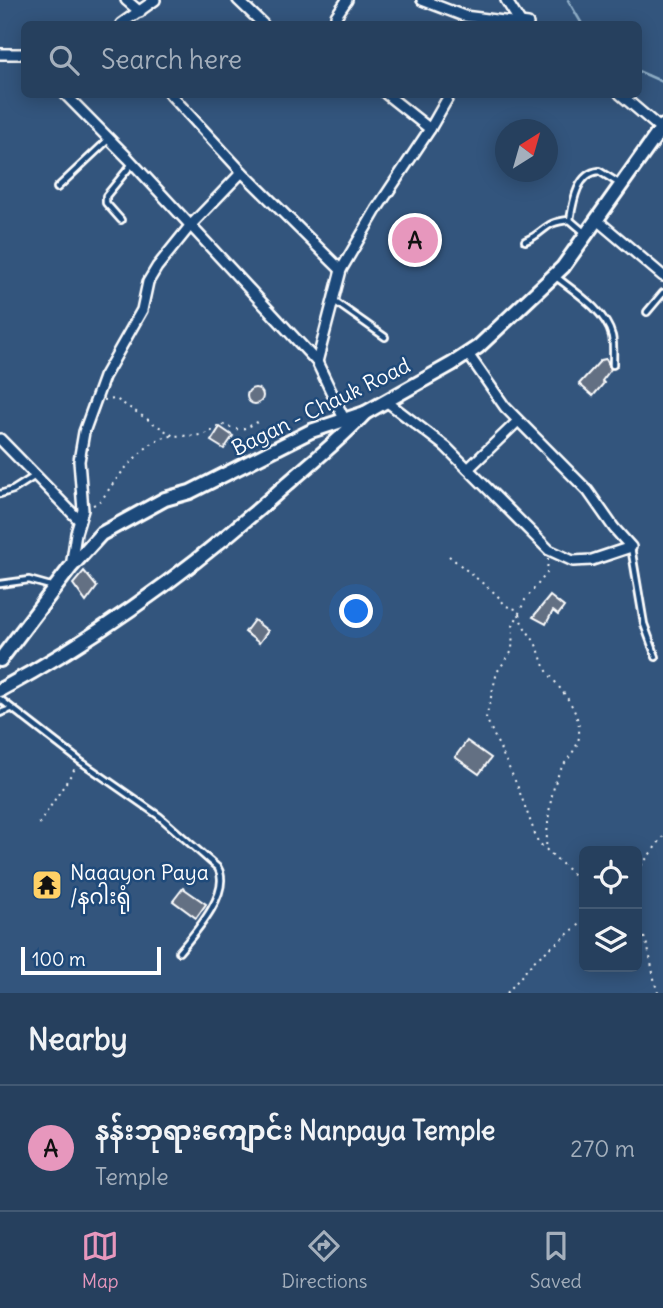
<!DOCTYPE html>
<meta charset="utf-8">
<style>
:root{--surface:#26405e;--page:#2e4764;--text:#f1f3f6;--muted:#a4afbc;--line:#425973;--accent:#e797bd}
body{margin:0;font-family:Delius,"Noto Sans Myanmar",sans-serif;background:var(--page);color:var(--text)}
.controls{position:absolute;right:21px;bottom:21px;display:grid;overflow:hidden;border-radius:10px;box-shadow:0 4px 18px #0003}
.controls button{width:63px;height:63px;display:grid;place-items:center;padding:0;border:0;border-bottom:2px solid var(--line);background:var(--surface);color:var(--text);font:35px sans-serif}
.compass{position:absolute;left:495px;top:119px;width:63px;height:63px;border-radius:50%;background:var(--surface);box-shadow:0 4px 18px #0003;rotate:37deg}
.scale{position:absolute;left:21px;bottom:18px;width:140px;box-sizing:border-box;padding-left:7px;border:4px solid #fff;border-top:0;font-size:19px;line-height:24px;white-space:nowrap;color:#fff;-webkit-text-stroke:5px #1f4a7a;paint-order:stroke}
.you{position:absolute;left:357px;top:612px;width:24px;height:24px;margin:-18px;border:5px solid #fff;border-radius:50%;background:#1a73e8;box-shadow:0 0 0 10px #1a73e833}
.badge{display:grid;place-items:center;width:46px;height:46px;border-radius:50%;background:var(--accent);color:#111;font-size:23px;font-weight:700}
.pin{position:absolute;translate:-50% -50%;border:4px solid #fff;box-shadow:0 2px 7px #0006}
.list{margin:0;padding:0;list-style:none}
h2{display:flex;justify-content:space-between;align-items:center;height:91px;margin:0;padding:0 28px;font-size:30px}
h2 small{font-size:23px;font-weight:400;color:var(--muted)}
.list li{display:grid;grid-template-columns:46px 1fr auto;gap:21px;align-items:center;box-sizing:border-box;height:126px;padding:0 28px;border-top:2px solid var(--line)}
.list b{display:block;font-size:26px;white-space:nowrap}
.list p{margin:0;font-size:23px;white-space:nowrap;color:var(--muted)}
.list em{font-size:23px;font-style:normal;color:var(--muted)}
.icon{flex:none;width:38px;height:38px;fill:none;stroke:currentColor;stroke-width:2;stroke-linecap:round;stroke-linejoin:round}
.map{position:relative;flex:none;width:663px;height:993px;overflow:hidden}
.search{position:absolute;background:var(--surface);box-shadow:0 4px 18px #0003;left:21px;right:21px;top:21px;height:77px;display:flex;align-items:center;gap:18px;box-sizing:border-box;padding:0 24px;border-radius:10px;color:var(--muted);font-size:26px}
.sheet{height:217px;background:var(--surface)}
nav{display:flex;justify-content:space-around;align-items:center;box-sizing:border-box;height:98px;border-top:2px solid var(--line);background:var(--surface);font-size:19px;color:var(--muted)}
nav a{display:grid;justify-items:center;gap:4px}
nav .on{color:var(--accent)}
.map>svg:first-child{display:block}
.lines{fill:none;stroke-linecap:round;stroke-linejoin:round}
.stream{stroke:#8faec7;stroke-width:2.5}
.building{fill:#636f83;stroke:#fff;stroke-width:2}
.lane-casing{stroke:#fff;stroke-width:10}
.street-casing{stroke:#fff;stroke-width:14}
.secondary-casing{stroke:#fff;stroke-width:18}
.path{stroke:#fff;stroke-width:2;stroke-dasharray:2 5;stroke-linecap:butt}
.lane{stroke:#1f4a7a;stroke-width:4.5}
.street{stroke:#1f4a7a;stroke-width:9}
.secondary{stroke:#1f4a7a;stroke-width:12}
.labels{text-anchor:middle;stroke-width:5;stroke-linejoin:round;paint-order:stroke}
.street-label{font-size:21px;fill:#fff;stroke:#1f4a7a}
.poi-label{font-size:21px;fill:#fff;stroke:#1f4a7a;text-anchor:start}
</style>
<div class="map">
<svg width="663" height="993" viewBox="0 0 663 993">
<rect width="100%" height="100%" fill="#33557d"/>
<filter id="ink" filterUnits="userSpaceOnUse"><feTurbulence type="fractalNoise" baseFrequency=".0143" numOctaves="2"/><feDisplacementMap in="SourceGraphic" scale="14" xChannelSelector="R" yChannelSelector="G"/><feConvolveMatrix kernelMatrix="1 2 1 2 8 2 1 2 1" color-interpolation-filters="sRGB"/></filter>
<g filter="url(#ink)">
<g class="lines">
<g class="stream">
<path d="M568,0L582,24"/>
<path d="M638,71L663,82"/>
</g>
</g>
<g class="building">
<path d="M606,359L611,369L602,381L604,383L593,396L579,384L601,360Z"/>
<circle cx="255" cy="396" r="8"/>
<path d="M220,427L233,436L224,449L211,441Z"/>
<path d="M84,571L97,587L86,602L73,584Z"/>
<path d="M550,596L564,607L558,615L553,611L546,624L533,617Z"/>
<path d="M254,620L268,631L259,643L245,632Z"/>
<path d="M467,741L491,758L479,774L455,757Z"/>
<path d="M183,888L206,904L196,918L173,901Z"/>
</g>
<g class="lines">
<g class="lane-casing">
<g id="lane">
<path d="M57,188L109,139"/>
<path d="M121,220L106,203V196L132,164"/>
<path d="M570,220C573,202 577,173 599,171L620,184"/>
<path d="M525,241C547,232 542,222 570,220L584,232"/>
<path d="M555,276C574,291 606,311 612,336C614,345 613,356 613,365"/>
<path d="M334,301L385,337"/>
<path d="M647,312L663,293"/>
<path d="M0,494L13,490L35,476"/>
<path d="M631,547L644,624L656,657"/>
<path d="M0,584L29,580L54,587"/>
<path d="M0,699L80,761L159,816L218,868C232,892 194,934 179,952"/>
<path d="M0,713L11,709"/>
</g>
</g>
<g class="street-casing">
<g id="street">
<path d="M126,0L140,12"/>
<path d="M238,0L263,24"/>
<path d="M422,0L464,16L528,24"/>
<path d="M506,0L520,22"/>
<path d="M336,16L347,0"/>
<path d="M121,24L155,0"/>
<path d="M0,54H24"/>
<path d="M65,94L128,158L317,362L346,423"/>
<path d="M170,94L242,172L341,270"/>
<path d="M386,94L430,129"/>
<path d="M620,94L661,129"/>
<path d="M597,220L663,276"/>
<path d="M317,362L341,270L376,210L430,129L450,94"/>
<path d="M386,401L446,447L549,550L573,561L592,560L631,547L614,528L588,491L505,407L468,354"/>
<path d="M0,439L79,520"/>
<path d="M468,469L518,421"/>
<path d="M71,567L76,533L83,510L79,461L84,432L104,377L142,310L148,282L157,267L190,226L242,172"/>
</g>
</g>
<g class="secondary-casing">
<g id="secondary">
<path d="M0,660L70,568L101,534L165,499L190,492L311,431L365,413L452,364L478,347L563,267L663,126"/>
<path d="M0,690C104,634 198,564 286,485C313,461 341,439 365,413"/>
</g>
</g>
<g class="path">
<path d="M104,400L116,399L175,437"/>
<path d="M93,505C104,500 107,491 115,481C124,469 147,443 162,438C180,432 204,442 219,425C226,424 229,428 236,429C244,430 252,425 259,421"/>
<path d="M449,556L496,594L506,606L519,610"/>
<path d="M548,558L547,573L525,600L513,626L512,651L497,672L486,718L517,785L538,842L584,884"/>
<path d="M519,614C522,628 532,635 537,647C541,654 541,661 545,668C558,688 581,708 579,735C579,749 565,760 559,773C549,795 548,824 546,848"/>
<path d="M39,824L76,767"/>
<path d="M637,871L663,837"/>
<path d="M637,925C652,945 650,970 658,993"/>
<path d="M507,993L534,961L584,921"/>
</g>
<use href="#lane" class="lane"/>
<use href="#street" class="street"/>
<use href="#secondary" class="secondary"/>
</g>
</g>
<defs>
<g id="temple-square" transform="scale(1.575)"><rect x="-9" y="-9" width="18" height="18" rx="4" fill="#ffd166" stroke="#1f4a7a"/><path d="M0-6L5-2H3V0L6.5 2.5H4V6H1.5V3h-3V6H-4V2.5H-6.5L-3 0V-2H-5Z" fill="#111"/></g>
</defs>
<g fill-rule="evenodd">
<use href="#temple-square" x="47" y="885"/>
</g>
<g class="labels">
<g class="street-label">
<text transform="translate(321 407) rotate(-26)" y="7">Bagan - Chauk Road</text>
</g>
<g class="poi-label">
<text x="70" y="880">Nagayon Paya<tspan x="70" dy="24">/နဂါးရုံ</tspan></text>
</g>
</g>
</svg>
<div class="controls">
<button><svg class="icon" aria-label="locate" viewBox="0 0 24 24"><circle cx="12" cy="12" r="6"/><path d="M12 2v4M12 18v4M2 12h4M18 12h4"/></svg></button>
<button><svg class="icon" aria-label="layers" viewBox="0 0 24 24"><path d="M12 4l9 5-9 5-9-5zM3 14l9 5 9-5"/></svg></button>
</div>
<svg class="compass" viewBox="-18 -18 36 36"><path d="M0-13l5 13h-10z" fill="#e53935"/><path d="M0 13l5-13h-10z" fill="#a4afbc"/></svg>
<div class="scale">100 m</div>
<div class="you"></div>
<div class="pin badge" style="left:415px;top:240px">A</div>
<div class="search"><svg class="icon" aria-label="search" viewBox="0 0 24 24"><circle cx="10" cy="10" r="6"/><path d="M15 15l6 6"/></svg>Search here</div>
</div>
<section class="sheet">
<h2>Nearby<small></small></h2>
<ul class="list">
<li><span class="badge">A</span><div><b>နန်းဘုရားကျောင်း Nanpaya Temple</b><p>Temple</p></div><em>270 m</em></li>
</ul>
</section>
<nav>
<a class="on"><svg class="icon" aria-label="map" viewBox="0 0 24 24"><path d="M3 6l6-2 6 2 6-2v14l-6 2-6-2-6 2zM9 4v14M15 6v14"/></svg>Map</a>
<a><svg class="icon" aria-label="directions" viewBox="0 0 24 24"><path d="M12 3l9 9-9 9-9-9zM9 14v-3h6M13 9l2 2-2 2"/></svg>Directions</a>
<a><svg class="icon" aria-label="saved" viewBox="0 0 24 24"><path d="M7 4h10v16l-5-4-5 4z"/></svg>Saved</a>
</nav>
